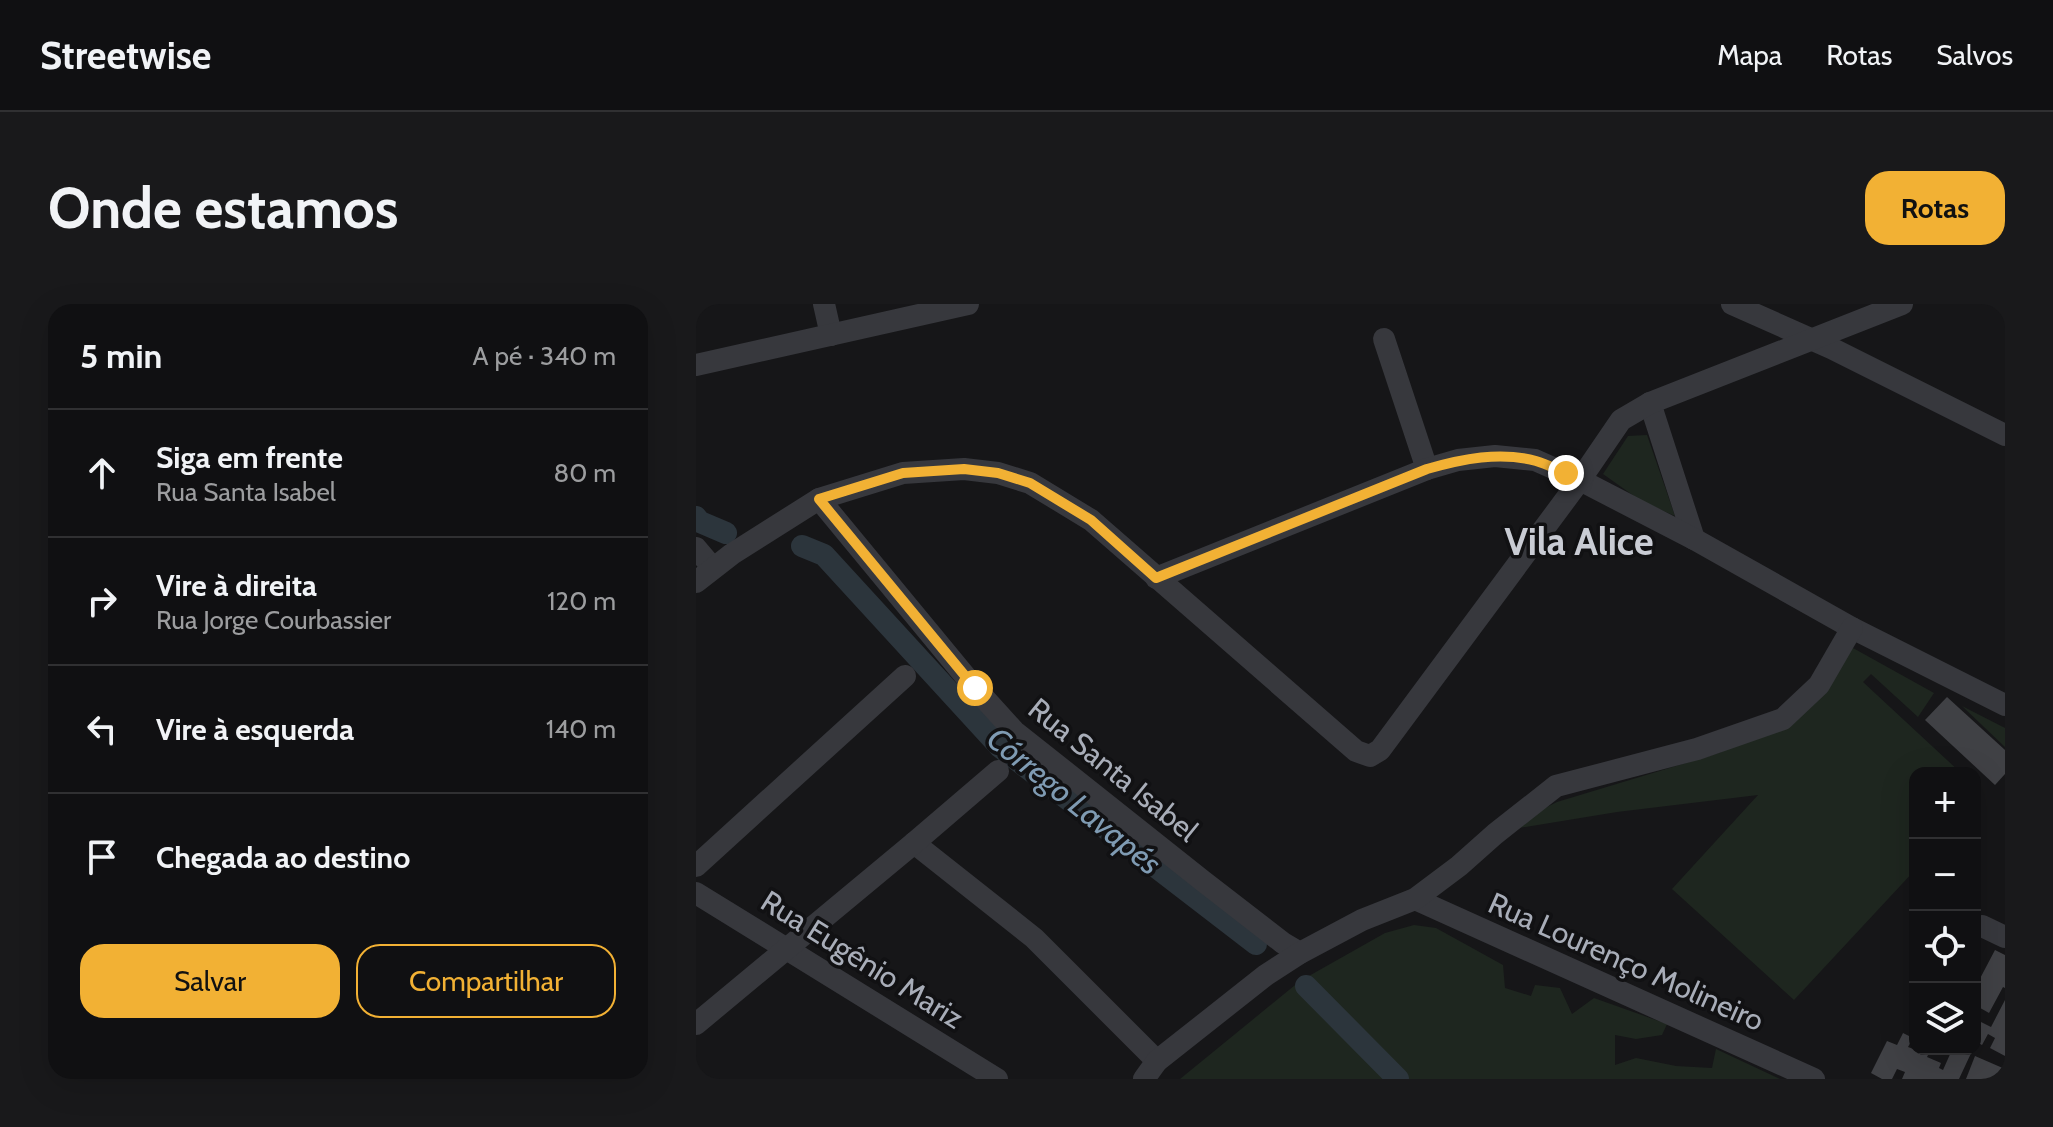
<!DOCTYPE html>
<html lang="pt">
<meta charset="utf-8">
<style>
:root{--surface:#101012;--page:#19191b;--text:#f1f3f6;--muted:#9c9d9f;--line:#303032;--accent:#f2b134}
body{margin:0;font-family:Cabin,sans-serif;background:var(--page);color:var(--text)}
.controls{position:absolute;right:24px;bottom:24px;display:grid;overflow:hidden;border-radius:16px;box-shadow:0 8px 32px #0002}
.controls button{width:72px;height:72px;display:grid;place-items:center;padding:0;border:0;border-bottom:2px solid var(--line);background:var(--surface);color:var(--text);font:40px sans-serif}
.stop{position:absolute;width:24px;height:24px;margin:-18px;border:6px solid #f2b134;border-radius:50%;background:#fff}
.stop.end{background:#f2b134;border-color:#fff;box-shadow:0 2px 8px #0008}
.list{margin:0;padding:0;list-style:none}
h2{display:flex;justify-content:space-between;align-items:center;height:104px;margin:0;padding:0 32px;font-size:34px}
h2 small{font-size:26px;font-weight:400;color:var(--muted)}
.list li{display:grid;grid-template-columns:52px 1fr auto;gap:24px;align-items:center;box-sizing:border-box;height:128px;padding:0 32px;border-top:2px solid var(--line)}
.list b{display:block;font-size:30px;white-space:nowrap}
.list p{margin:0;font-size:26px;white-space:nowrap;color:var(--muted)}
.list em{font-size:26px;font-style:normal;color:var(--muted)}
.actions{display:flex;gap:16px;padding:24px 32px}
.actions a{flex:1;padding:18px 0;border:2px solid var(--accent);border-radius:24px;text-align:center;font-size:28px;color:var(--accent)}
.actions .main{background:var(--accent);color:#111}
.icon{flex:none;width:44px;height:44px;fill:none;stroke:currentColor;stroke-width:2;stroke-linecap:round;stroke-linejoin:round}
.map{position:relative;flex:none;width:1309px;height:775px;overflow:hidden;border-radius:24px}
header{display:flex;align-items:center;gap:48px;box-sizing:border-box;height:112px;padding:0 40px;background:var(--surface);border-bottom:2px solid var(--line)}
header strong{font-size:38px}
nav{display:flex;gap:44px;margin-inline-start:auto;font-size:28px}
.intro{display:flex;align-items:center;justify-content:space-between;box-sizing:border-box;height:192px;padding:0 48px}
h1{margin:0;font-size:56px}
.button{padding:20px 36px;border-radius:24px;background:var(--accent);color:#111;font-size:28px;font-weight:700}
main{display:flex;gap:48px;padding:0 48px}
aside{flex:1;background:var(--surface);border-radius:24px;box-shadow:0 8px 32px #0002}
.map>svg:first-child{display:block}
.green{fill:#1e261f}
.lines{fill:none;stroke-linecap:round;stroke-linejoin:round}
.canal{stroke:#2c353c;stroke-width:22}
.building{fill:#404145}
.street{stroke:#37383d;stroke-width:22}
.route{stroke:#f2b134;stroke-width:10}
.labels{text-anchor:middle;stroke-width:7;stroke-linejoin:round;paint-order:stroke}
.street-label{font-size:30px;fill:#a8adb8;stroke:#111113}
.water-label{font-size:32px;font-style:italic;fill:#7f9bb3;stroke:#111113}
.district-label{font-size:38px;font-weight:bold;fill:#c9ccd4;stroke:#111113}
</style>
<header>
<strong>Streetwise</strong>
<nav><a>Mapa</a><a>Rotas</a><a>Salvos</a></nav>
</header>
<div class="intro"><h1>Onde estamos</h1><a class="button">Rotas</a></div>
<main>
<aside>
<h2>5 min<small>A pé · 340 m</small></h2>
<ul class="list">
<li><svg class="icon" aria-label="ahead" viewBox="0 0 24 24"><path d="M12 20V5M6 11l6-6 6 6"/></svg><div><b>Siga em frente</b><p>Rua Santa Isabel</p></div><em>80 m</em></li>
<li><svg class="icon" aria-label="right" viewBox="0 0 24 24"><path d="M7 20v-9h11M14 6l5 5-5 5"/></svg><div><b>Vire à direita</b><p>Rua Jorge Courbassier</p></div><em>120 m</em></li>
<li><svg class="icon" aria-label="left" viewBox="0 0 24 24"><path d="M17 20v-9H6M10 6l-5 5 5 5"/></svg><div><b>Vire à esquerda</b></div><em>140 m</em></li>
<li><svg class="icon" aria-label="arrive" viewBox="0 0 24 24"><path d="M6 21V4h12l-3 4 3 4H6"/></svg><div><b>Chegada ao destino</b></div></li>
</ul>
<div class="actions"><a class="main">Salvar</a><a>Compartilhar</a></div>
</aside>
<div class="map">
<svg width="1309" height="775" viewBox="0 0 1309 775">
<rect width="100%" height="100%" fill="#161618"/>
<g class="green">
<path d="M951,131L979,212L945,197L907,170L932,132Z"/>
<path d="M1157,344L1238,389L1222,413L1175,370L1167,378L1265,469H1219V566L1098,696L976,585L1062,491L921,508L823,524L833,512L861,498L1023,449L1093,417Z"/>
<path d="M1266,402L1309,424V443Z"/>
<path d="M718,621L740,624L807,661L809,684L835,692L839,681L864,684L876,710L898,694L971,720L966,731L940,735L919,731V761L940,754L980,762L1016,764L1020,745L1084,775H484L604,677L689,629Z"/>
</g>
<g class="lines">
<g class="canal">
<path d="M0,213L4,218L30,229"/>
<path d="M106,242L128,251L304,443L560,640"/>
<path d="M610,682L702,775"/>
</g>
</g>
<g class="building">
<path d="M1251,393L1309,446V470L1299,481L1229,416Z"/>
<path d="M1299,646L1309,651V684L1307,683L1293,709L1279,701V684Z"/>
<path d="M1309,696V752L1294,744L1299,734L1292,730L1286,741L1279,737V715L1295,723Z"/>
<path d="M1207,729L1217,734L1212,743L1220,746L1235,745L1231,753L1245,759L1243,764L1247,766L1255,748L1249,745H1277L1263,775H1206L1209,768L1201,765L1196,775H1186L1175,769L1191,737L1201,741Z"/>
<path d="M1279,752L1309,765L1305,775H1270Z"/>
</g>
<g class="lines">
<g class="street">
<path d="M128,0L135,31"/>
<path d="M1036,0L1135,44L1309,131"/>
<path d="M688,35L731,165"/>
<path d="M0,61L272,0"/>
<path d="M954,99L998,235"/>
<path d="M123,195L279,384L318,427L507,577L587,639L604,649"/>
<path d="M0,244L17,264"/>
<path d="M460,274L731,165L762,156L799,152L839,156L884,176L998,235L1156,324L1309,401"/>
<path d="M0,278L36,250L123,195L207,169L268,165L302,169L334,179L395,216L660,447L674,452L684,446L884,176L925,116L954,99L1206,0"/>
<path d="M218,539L338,634L461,757"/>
<path d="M0,562L209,372"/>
<path d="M0,589L301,775"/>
<path d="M719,595L1118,775"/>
<path d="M1286,622L1309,633"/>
<path d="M0,720L218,539L302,467"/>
<path d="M448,775L461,757L570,671L604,649L666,616L719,595L763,562L799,530L860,482L1001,445L1087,415L1123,381L1156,324"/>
</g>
</g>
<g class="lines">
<path class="route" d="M279,384L123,195L207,169L268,165L302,169L334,179L395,216L460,274L731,165C766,155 804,147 840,157C850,160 860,165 870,169"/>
</g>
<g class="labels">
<g class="street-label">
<text transform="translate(417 466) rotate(39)" y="10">Rua Santa Isabel</text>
<text transform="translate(166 656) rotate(32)" y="10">Rua Eugênio Mariz</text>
<text transform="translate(930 658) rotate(24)" y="10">Rua Lourenço Molineiro</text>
</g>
<g class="water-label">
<text transform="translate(378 497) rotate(39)" y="11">Córrego Lavapés</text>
</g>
<g class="district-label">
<text x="883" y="251">Vila Alice</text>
</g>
</g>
</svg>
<div class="controls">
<button>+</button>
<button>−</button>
<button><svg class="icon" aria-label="locate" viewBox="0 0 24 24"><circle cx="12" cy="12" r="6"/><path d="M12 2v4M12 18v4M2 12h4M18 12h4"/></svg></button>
<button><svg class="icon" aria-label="layers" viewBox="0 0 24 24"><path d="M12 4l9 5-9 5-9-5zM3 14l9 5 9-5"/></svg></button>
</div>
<div class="stop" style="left:279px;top:384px"></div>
<div class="stop end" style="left:870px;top:169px"></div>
</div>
</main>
